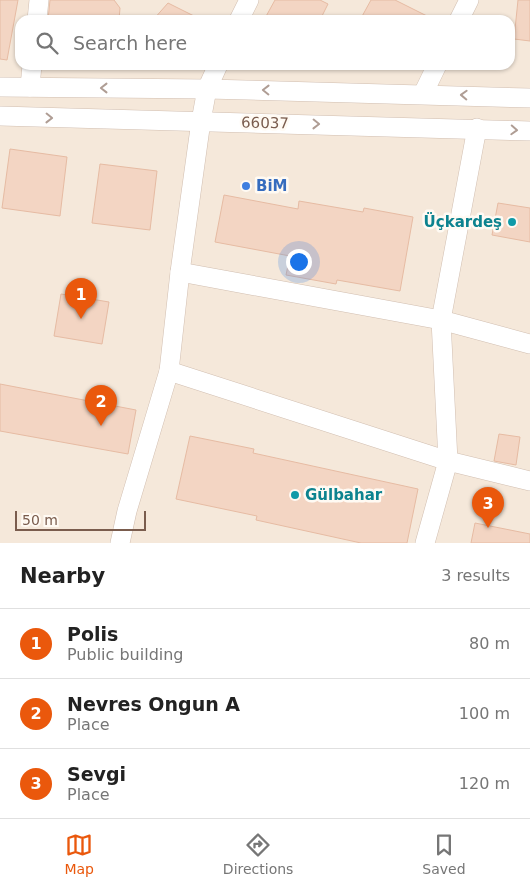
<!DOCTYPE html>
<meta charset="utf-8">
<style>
:root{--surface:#fff;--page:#f2f2f2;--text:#222;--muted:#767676;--line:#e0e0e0;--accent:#ea580c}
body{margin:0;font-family:"DejaVu Sans",sans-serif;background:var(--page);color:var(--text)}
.scale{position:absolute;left:15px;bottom:12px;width:131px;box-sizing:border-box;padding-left:5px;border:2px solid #7a5c4d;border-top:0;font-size:14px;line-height:18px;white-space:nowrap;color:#7a5c4d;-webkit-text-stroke:4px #fffaf3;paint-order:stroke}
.you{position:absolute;left:298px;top:261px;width:18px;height:18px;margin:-12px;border:4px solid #fff;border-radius:50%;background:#1a73e8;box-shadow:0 0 0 8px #1a73e833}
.badge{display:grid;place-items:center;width:32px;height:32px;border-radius:50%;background:var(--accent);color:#fff;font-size:16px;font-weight:700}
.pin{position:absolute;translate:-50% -41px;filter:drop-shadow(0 1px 2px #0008)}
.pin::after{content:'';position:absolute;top:26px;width:18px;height:15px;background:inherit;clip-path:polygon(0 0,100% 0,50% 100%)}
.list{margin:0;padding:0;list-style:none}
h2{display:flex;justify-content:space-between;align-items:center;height:65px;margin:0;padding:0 20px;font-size:21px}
h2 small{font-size:16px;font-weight:400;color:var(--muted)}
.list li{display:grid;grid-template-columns:32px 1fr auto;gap:15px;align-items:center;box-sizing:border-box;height:70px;padding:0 20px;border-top:1px solid var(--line)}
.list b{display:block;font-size:19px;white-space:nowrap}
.list p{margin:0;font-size:16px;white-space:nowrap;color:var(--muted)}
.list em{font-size:16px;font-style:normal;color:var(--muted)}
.icon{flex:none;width:28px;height:28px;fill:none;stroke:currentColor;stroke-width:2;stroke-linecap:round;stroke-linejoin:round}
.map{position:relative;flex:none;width:530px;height:543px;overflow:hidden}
.search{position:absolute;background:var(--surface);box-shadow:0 1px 4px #0004;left:15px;right:15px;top:15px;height:55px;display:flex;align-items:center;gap:12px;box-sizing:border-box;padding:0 18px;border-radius:15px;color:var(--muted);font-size:19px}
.sheet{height:275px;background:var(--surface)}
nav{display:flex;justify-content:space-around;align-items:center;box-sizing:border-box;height:70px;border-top:1px solid var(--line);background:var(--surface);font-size:14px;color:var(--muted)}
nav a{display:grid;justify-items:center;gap:2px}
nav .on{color:var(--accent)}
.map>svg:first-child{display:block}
.residential{fill:#f5e8da;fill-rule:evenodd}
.building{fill:#f3d5c3;stroke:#e6bba3}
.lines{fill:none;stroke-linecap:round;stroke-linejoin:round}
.minor-casing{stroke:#d1beb0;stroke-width:20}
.minor{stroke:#fff;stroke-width:19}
.oneway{stroke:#af9d94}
.shop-dot{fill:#3f7fe0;stroke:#fffaf3;stroke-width:2}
.culture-dot{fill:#0f9aa8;stroke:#fffaf3;stroke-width:2}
.labels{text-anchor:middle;stroke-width:5;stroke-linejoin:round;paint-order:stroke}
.street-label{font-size:15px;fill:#7a5c4d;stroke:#fffaf3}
.shop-label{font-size:15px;font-weight:bold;fill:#366cbe;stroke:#fffaf3;text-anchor:start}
.culture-label{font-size:15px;font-weight:bold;fill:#0d838f;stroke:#fffaf3;text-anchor:end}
</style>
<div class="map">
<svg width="530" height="543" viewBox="0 0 530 543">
<rect width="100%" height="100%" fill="#fdf6ec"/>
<path class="residential" d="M0,0H530V543H0ZM20,20H510V65H20Z"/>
<g class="building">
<path d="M0,0H18L7,60L0,59Z"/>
<path d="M50,0H114L120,8L119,20H48Z"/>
<path d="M275,0H320L328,4L320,20H264Z"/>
<path d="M371,0H395L435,20H360Z"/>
<path d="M518,0H530V41L514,39Z"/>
<path d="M168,3L202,20H153Z"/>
<path d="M10,149L67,157L60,216L2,208Z"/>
<path d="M100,164L157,171L150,230L92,223Z"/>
<path d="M224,195L298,209L299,201L363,212L364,208L413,217L400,291L337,280L336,284L286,275L290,256L215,242Z"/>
<path d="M498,203L530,208V242L492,235Z"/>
<path d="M61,294L109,302L102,344L54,336Z"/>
<path d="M0,384L136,410L128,454L0,431Z"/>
<path d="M499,434L520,437L516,465L494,461Z"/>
<path d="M190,436L254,449L253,453L418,489L407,543H361L256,520L257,516L176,499Z"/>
<path d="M475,523L530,534V543H471Z"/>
</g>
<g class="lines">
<g class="minor-casing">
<g id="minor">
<path d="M37,20L39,0"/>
<path d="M239,20L249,0"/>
<path d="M459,20L469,0"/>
<path d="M0,87L207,89L530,98"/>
<path d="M30,87L32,65"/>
<path d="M423,94L437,65"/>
<path d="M0,116L530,131"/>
<path d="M180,272L441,320L530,344"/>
<path d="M169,371L180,272L201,121L207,89L218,65"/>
<path d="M120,543L127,511L169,371L448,461L530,481"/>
<path d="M425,543L448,461L441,320L477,128"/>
</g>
</g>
<use href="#minor" class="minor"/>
</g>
<defs><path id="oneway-chevron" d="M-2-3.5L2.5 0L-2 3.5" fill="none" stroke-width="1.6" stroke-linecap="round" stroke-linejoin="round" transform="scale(1.25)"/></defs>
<g class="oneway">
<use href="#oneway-chevron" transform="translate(104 88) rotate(-180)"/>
<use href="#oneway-chevron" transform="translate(266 90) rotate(-179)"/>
<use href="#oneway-chevron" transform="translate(464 95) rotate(-178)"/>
<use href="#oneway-chevron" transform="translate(49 118) rotate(1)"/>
<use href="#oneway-chevron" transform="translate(316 124) rotate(1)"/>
<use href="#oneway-chevron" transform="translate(514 130) rotate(3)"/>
</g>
<circle class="shop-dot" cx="246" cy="186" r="5"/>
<g class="culture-dot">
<circle cx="512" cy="222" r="5"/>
<circle cx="295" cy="495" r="5"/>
</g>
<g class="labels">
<g class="street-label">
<text transform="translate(265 123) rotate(1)" y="5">66037</text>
</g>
<g class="shop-label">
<text x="256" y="191">BiM</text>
</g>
<g class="culture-label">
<text x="502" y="227">Üçkardeş</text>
<text x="305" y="500" text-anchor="start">Gülbahar</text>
</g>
</g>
</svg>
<div class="scale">50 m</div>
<div class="you"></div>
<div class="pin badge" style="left:81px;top:319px">1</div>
<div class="pin badge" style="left:101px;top:426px">2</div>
<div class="pin badge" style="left:488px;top:528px">3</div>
<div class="search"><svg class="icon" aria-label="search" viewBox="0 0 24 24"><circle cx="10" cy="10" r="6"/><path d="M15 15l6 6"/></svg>Search here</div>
</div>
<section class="sheet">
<h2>Nearby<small>3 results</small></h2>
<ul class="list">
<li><span class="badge">1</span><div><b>Polis</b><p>Public building</p></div><em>80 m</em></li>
<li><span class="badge">2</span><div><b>Nevres Ongun A</b><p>Place</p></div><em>100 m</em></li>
<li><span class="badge">3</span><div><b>Sevgi</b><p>Place</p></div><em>120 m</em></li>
</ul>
</section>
<nav>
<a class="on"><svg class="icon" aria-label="map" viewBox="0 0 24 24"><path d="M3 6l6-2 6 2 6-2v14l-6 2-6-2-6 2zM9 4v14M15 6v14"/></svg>Map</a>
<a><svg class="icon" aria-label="directions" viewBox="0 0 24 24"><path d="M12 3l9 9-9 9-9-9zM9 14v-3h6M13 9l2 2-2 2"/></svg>Directions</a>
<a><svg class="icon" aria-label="saved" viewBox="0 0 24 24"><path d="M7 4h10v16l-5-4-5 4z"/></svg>Saved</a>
</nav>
